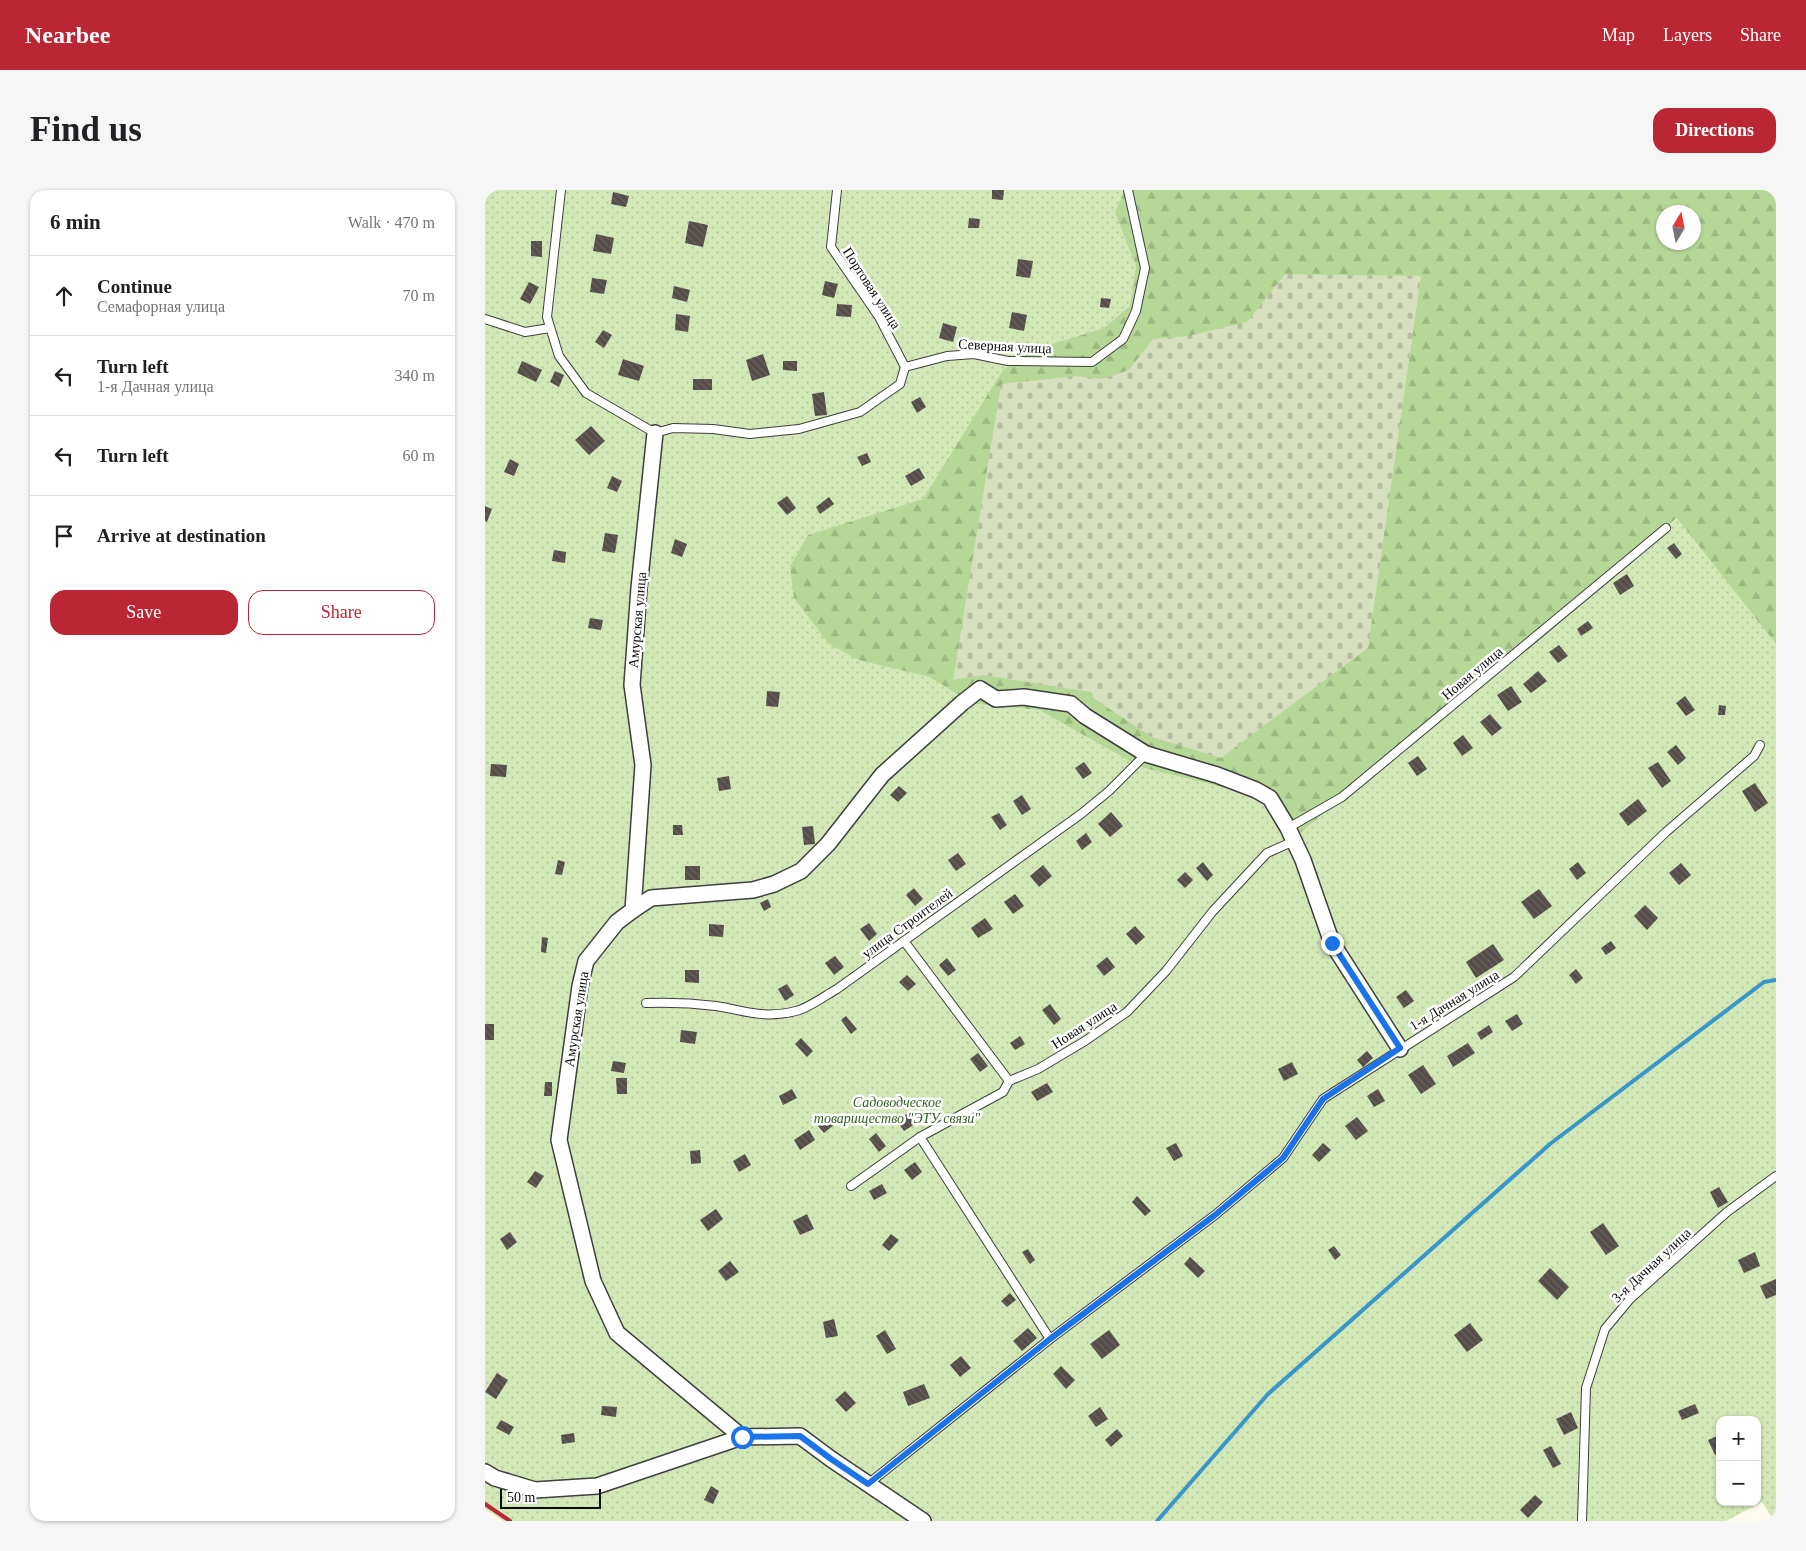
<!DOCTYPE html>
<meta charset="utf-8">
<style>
:root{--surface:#fff;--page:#f6f6f6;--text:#202124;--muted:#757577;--line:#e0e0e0;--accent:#ba2633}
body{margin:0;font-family:Georgia,serif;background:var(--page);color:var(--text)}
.controls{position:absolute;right:15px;bottom:15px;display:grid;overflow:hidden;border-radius:10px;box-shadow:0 1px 4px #0004}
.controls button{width:45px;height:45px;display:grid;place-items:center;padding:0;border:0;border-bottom:1px solid var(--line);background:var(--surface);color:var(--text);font:25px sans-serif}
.compass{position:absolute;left:1171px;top:15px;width:45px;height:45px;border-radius:50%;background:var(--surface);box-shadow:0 1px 4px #0004;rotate:10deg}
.scale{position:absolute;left:15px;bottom:12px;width:101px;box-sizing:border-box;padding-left:5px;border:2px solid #0c0c0c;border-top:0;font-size:14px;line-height:18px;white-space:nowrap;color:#0c0c0c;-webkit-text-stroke:4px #fff;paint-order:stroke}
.stop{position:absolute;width:15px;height:15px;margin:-11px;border:4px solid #1a73e8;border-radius:50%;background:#fff}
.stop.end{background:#1a73e8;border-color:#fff;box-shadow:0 1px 5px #0008}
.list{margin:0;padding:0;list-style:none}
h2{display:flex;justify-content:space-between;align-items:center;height:65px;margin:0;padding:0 20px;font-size:21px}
h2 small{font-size:16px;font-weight:400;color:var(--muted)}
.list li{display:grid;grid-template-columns:32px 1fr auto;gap:15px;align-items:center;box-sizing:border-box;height:80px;padding:0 20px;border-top:1px solid var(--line)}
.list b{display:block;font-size:19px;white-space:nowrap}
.list p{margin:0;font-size:16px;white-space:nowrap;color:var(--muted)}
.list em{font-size:16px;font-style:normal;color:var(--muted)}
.actions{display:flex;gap:10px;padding:15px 20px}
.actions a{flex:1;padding:11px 0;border:1px solid var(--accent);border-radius:15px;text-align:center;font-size:18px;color:var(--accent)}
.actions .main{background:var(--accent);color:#fff}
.icon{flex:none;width:28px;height:28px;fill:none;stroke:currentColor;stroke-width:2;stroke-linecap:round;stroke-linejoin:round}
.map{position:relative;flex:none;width:1291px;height:1331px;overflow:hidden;border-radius:15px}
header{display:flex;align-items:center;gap:30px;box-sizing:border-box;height:70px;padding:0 25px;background:var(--accent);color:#fff}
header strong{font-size:24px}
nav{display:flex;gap:28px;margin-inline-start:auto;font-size:18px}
.intro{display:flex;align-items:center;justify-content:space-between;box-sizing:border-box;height:120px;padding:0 30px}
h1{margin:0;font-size:35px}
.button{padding:12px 22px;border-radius:15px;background:var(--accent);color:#fff;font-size:18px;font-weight:700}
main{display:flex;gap:30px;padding:0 30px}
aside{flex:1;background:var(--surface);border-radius:15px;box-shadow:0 1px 4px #0004}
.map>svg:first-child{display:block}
.grass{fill:url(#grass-dots);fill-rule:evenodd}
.forest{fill:url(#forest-firs);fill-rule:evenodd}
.cemetery{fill:url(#cemetery-stones)}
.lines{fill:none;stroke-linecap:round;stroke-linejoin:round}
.stream{stroke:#3996cb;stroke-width:4}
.building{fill:url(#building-back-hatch)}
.service-casing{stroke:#3f3f3f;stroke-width:10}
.minor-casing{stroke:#3f3f3f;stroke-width:18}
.service{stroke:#fff;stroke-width:8}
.minor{stroke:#fff;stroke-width:15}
.rail{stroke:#ba2633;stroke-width:4}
.route{stroke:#1a73e8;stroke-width:6}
.labels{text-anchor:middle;stroke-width:5;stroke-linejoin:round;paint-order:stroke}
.street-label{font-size:14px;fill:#0c0c0c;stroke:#fff}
.park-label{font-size:14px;font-style:italic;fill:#2f621e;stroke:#fff}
</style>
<header>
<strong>Nearbee</strong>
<nav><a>Map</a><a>Layers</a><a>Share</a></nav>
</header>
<div class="intro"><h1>Find us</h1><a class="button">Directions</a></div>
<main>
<aside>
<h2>6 min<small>Walk · 470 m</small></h2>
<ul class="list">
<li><svg class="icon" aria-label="ahead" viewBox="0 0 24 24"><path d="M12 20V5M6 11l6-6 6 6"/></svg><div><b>Continue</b><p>Семафорная улица</p></div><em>70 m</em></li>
<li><svg class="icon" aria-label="left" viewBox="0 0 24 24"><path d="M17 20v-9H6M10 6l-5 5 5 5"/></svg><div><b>Turn left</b><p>1-я Дачная улица</p></div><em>340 m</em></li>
<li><svg class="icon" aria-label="left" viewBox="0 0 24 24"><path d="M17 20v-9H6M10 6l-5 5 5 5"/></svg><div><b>Turn left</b></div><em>60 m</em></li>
<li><svg class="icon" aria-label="arrive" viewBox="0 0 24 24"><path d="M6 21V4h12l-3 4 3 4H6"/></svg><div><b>Arrive at destination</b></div></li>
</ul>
<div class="actions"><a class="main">Save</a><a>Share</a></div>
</aside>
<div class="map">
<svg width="1291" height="1331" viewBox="0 0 1291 1331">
<defs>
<pattern id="grass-dots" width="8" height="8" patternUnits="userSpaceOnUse" patternTransform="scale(1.25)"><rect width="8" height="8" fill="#d2e8b6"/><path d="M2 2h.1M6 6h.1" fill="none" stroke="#b3c69b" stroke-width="1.8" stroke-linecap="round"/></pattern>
<pattern id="forest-firs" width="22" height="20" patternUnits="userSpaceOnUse" patternTransform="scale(1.25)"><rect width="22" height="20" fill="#b6d896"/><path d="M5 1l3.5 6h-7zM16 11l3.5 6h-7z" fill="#9bb880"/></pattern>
<pattern id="cemetery-stones" width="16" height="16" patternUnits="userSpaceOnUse" patternTransform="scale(1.25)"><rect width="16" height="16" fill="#d6dfbe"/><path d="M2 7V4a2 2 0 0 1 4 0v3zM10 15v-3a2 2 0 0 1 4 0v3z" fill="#b6bea2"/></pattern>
<pattern id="building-back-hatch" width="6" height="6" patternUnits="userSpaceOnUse" patternTransform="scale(1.25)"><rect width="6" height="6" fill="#554d49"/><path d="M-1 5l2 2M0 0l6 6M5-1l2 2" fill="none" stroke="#68625f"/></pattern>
</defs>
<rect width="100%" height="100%" fill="#fffaeb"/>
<path class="grass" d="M0,0H685L747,131L479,513L554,520L655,577L769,605L814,644L1193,328L1291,454V1331H1289L1277,1312L1241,1331H18L0,1319ZM1235,1230H1272V1312H1235Z"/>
<path class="forest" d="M640,0H1291V454L1192,328L814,644L769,605L655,577L554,520L479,513L475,506L445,487L374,470L344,454L309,408L305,376L323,345L438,309L518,180L548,160L619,138L645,116L651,76L630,22ZM1178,22H1208V52H1178Z"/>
<path class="cemetery" d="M800,84L936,86L883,458L736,568L667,547L608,508L606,502L498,485L468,490L516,194L590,186L617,189L644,180L668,149L703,146L762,132Z"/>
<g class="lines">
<path class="stream" d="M672,1331L783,1204L1065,954L1279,792L1291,790"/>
</g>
<g class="building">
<path d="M507,0H519L518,10L507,9Z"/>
<path d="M128,2L144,6L141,17L126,14Z"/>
<path d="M484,28L495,29L494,38H483Z"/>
<path d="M204,31L223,35L218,57L200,53Z"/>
<path d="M111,44L129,48L126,64L108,61Z"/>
<path d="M46,51H57V67L46,66Z"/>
<path d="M533,69L548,71L545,88L531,86Z"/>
<path d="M107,88L122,90L119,104L105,102Z"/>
<path d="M340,91L353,94L349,108L337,105Z"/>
<path d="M44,92L54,97L45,114L35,109Z"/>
<path d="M189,96L205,100L202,112L187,108Z"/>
<path d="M616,108L626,109L624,118L615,117Z"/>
<path d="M352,114L367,115L366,127L351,126Z"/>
<path d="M527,122L542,125L539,141L524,138Z"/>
<path d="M191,124L205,126L203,142L190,140Z"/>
<path d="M458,133L472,137L468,152L454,148Z"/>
<path d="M118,140L127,145L119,158L110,152Z"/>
<path d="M278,164L285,185L267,191L261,170Z"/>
<path d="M138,169L159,176L154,191L133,185Z"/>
<path d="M37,171L57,180L51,192L32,183Z"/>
<path d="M298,171H312V181L298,180Z"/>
<path d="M70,181L79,185L74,197L65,192Z"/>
<rect x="208" y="189" width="19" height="11"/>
<path d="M339,202L342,225L330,226L327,204Z"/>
<path d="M435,207L441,217L432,223L426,212Z"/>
<path d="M106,236L120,251L104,265L90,250Z"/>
<path d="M382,263L386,272L377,276L372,267Z"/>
<path d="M25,269L34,274L29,286L19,282Z"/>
<path d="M434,278L440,288L426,296L420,286Z"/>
<path d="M127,286L137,291L132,302L122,298Z"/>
<path d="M302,306L311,318L302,325L292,313Z"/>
<path d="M344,307L349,314L335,324L331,317Z"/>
<path d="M0,316L7,319L2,332L0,331Z"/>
<path d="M120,343L133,345L130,363L117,361Z"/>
<path d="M190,349L202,354L197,367L186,363Z"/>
<path d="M1189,353L1197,364L1191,369L1182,358Z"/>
<path d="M69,360L81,362L80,373L67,371Z"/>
<path d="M1142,384L1149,396L1135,405L1128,393Z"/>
<path d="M105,428L118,430L116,440L103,438Z"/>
<path d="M1103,431L1108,438L1096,446L1092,439Z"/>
<path d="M1074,455L1083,466L1073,473L1064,462Z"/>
<path d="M1053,481L1062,491L1046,503L1038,494Z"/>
<path d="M1026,496L1037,512L1023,521L1012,505Z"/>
<path d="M282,501L295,502L293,517L281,516Z"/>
<path d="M1200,506L1210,520L1201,526L1191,513Z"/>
<path d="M1234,515L1241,516L1240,525H1233Z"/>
<path d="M1005,524L1017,538L1007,546L995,532Z"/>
<path d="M978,545L988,558L977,566L968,553Z"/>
<path d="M1191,555L1201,568L1193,575L1182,562Z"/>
<path d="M933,566L942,579L932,586L923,573Z"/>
<path d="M599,572L607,583L598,589L590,578Z"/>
<path d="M1173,572L1186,591L1177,598L1163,578Z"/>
<path d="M6,574L22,575L21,587L5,586Z"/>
<path d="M244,586L246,599L234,601L232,588Z"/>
<path d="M1270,593L1283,613L1270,622L1257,601Z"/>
<path d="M414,596L422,603L413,612L405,605Z"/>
<path d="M537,605L546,619L537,625L528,611Z"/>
<path d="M1153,609L1162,621L1143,636L1134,624Z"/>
<path d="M626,622L638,636L625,647L613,634Z"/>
<path d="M514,623L522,635L515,640L506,627Z"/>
<path d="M188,635H197L198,645H188Z"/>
<path d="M328,636L330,654L319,655L317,637Z"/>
<path d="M601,643L607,652L597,660L591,651Z"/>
<path d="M473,663L481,674L471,681L463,670Z"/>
<path d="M73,670L80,672L77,685L70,684Z"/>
<path d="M718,672L728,685L722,691L711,678Z"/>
<path d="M1093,672L1101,683L1092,690L1084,679Z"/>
<path d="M1196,673L1206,685L1194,695L1184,683Z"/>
<path d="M558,675L567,686L554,697L545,686Z"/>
<rect x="200" y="676" width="15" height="14"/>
<path d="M700,682L708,690L700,698L692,690Z"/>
<path d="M429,698L438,709L430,716L421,705Z"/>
<path d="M1054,699L1067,716L1049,729L1036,712Z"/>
<path d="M530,704L539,716L528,724L519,712Z"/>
<path d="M283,709L286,717L279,721L275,713Z"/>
<path d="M1160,715L1173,728L1162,740L1149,726Z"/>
<path d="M500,728L508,739L493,748L486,738Z"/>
<path d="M384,733L392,744L384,751L375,739Z"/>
<path d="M224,734L239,735L238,747L224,746Z"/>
<path d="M650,736L660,747L651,755L641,744Z"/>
<path d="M57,747L63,748L61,763L56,762Z"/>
<path d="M1126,751L1131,758L1121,765L1116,758Z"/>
<path d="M1008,754L1019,770L991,788L981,772Z"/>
<path d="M350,766L359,777L349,785L340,773Z"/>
<path d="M622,767L630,777L619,786L611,776Z"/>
<path d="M462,768L471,780L463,786L454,775Z"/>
<path d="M1091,779L1098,788L1091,794L1084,785Z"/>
<path d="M200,780H214V793L200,792Z"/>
<path d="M422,785L431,794L423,801L414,792Z"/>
<path d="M302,794L309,805L300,811L293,799Z"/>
<path d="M921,800L929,811L919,818L911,807Z"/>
<path d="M565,814L576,829L569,835L557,820Z"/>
<path d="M1032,824L1038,834L1027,841L1020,831Z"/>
<path d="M361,826L372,839L366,844L356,830Z"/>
<rect x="0" y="834" width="9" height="16"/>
<path d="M1004,835L1008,842L996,850L992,843Z"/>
<path d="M196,840L212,842L210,854L195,852Z"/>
<path d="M535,846L540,854L530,860L525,853Z"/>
<path d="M316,848L328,861L322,867L310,854Z"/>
<path d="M983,853L990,863L968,877L962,866Z"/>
<path d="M882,861L888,868L878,877L872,870Z"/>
<path d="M493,863L503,876L495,882L485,869Z"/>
<path d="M128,871L141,873L139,883L126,881Z"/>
<path d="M807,872L813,884L799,891L793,879Z"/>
<path d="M938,875L951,894L936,904L923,885Z"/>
<path d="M131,888H142V904H132Z"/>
<path d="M60,892H67V906H59Z"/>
<path d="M562,893L568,902L552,911L546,902Z"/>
<path d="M307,899L312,908L298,915L294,906Z"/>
<path d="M893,899L900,911L889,917L882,906Z"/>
<path d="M423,923L430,934L419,941L412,931Z"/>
<path d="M344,927L350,934L339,943L333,936Z"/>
<path d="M872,927L883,941L871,950L860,936Z"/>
<path d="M324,940L330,950L315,960L309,950Z"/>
<path d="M391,943L401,956L394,962L384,949Z"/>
<path d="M691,953L698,966L689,971L681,958Z"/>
<path d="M838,953L846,960L834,972L827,965Z"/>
<path d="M215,960L216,973L206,974L205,961Z"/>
<path d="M260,964L266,975L254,982L248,971Z"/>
<path d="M430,972L437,982L427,990L419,980Z"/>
<path d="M50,981L59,986L51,998L42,992Z"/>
<path d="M397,994L402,1003L389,1010L384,1001Z"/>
<path d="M1234,997L1243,1012L1233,1018L1225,1002Z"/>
<path d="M652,1006L666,1021L660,1026L647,1012Z"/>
<path d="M231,1019L238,1029L223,1041L215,1030Z"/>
<path d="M322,1024L329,1039L315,1045L308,1031Z"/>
<path d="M1118,1033L1134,1056L1121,1065L1105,1042Z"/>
<path d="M25,1042L32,1052L22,1060L15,1049Z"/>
<path d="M406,1044L414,1050L404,1061L397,1055Z"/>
<path d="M849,1056L856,1065L850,1070L843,1060Z"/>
<path d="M543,1059L550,1070L545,1074L537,1062Z"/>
<path d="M1270,1062L1275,1076L1259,1083L1253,1070Z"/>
<path d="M705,1067L720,1081L713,1088L699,1074Z"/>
<path d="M245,1071L254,1082L241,1091L233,1081Z"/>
<path d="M1065,1078L1084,1097L1072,1110L1053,1091Z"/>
<path d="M1291,1089V1105L1281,1109L1275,1096Z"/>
<path d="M525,1103L531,1110L522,1117L516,1111Z"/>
<path d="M349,1129L353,1146L341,1148L338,1132Z"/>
<path d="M985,1133L998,1150L982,1162L969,1145Z"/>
<path d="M543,1138L552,1148L537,1161L528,1151Z"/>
<path d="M400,1140L411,1159L402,1164L391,1146Z"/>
<path d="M624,1140L635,1155L617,1169L605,1154Z"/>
<path d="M476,1166L486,1178L475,1187L465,1175Z"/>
<path d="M576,1176L590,1190L581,1199L568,1184Z"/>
<path d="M12,1183L23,1190L11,1209L0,1202Z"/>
<path d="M439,1194L445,1208L423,1216L418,1202Z"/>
<path d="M360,1201L371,1213L361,1222L350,1210Z"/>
<path d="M1210,1214L1214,1223L1197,1230L1193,1221Z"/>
<path d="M117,1216L132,1217L131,1227L116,1225Z"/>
<path d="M615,1217L623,1229L611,1237L603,1226Z"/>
<path d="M1086,1222L1093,1238L1079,1245L1071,1229Z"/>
<path d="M16,1230L29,1237L24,1245L11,1238Z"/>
<path d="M632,1239L638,1246L626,1257L620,1250Z"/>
<path d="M89,1243L90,1252L77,1254L76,1245Z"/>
<path d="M1235,1245V1263L1230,1265L1223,1250Z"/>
<path d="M1066,1256L1076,1274L1068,1278L1058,1260Z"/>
<path d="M226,1296L234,1301L228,1314L219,1310Z"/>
<path d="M1050,1305L1058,1312L1043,1328L1035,1320Z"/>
</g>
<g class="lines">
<g class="service-casing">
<g id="service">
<path d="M76,0L62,127L74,166L101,203L170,243L188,238L228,239L265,244L314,239L375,222L415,194L420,177"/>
<path d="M352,0L346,57L394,127L420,177"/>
<path d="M0,129L40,142L65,138"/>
<path d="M420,177L462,166L489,164L523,171L607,172L638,149L651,121L660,78L643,0"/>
<path d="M803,638L857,607L1181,338"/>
<path d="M419,751L524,891"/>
<path d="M161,813C185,812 207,813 231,816C262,821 278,829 311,821C324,818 341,805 352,799L596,624L624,601L661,564"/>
<path d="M435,947L565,1149"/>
<path d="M366,996L435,947L518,902L524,891L553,879L600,851L642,822L681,781L728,721L782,663L809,651"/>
<path d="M383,1294L565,1149L730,1025L798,968L838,909L1029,787L1181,642L1269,566L1275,555"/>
<path d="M1097,1331L1101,1198L1120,1139L1145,1109L1242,1022L1291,986"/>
</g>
</g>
<g class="minor-casing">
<g id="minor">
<path d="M170,243L154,398L147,495L158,575L148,720L132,732L101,771L95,796L74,950L108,1091L132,1143L257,1247"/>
<path d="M148,720L166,708L268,700L289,694L316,681L343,654L397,585L477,513L495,499L511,509L539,507L586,514L600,526L661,564L732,585L771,600L785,608L803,638L818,670L847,753L915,859"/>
<path d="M0,1282L10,1288L50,1300L112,1296L257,1247L315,1246L346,1269L438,1331"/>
</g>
</g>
<use href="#service" class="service"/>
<use href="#minor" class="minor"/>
<path class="rail" d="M0,1314L25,1331"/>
</g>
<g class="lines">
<path class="route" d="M257,1247L315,1246L346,1269L383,1294L565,1149L730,1025L798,968L838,909L915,858L847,753"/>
</g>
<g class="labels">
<g class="street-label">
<text transform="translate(387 98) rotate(57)" y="5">Портовая улица</text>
<text transform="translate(520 156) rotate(3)" y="5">Северная улица</text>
<text transform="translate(152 430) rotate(-85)" y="5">Амурская улица</text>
<text transform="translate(987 483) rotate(-40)" y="5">Новая улица</text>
<text transform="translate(422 733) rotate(-36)" y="5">улица Строителей</text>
<text transform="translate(969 810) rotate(-32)" y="5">1-я Дачная улица</text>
<text transform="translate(91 829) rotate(-81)" y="5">Амурская улица</text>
<text transform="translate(599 835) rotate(-33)" y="5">Новая улица</text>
<text transform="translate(1166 1075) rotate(-43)" y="5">3-я Дачная улица</text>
</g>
<g class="park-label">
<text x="412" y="917">Садоводческое<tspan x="412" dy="16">товарищество "ЭТУ связи"</tspan></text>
</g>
</g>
</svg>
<div class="controls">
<button>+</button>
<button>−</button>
</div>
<svg class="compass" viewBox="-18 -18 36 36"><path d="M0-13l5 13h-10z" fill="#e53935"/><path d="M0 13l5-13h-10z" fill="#757577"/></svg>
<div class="scale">50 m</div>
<div class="stop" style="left:257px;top:1247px"></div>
<div class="stop end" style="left:847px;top:753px"></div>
</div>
</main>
